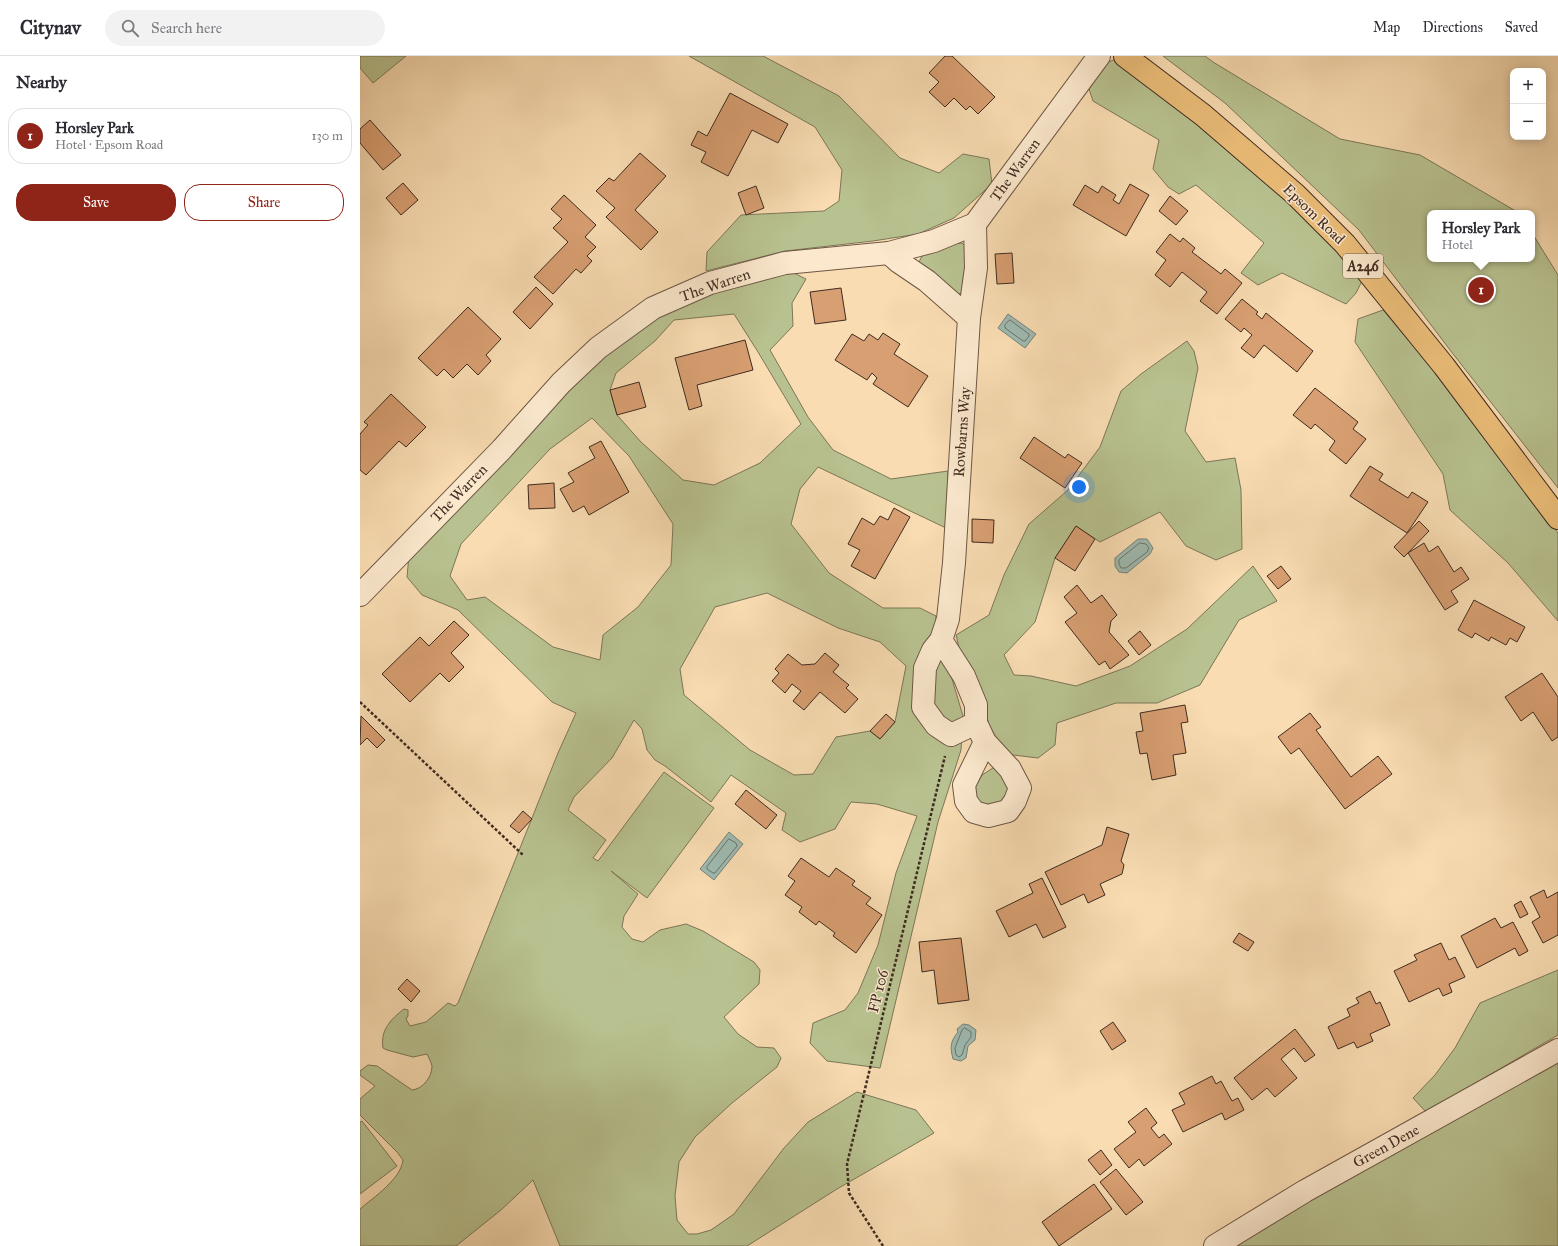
<!DOCTYPE html>
<meta charset="utf-8">
<style>
:root{--surface:#fff;--page:#f2f2f3;--text:#2b2b33;--muted:#7c7c81;--line:#e1e1e2;--accent:#8f2418}
body{margin:0;font-family:"IM FELL Great Primer",serif;background:var(--page);color:var(--text)}
.controls{position:absolute;right:12px;top:12px;display:grid;overflow:hidden;border-radius:8px;box-shadow:0 2px 10px #0003}
.controls button{width:36px;height:36px;display:grid;place-items:center;padding:0;border:0;border-bottom:1px solid var(--line);background:var(--surface);color:var(--text);font:20px sans-serif}
.you{position:absolute;left:719px;top:431px;width:14px;height:14px;margin:-10px;border:3px solid #fff;border-radius:50%;background:#1a73e8;box-shadow:0 0 0 6px #1a73e833}
.badge{display:grid;place-items:center;width:26px;height:26px;border-radius:50%;background:var(--accent);color:#fff;font-size:13px;font-weight:700}
.pin{position:absolute;translate:-50% -50%;border:2px solid #fff;box-shadow:0 1px 4px #0006}
.popup{position:absolute;left:1067px;top:154px;width:108px;height:52px;box-sizing:border-box;display:grid;place-content:center;border-radius:8px;background:var(--surface);filter:drop-shadow(0 1px 3px #0005);font-size:13px;white-space:nowrap;color:var(--muted)}
.popup b{font-size:15px;color:var(--text)}
.popup::after{content:'';position:absolute;left:50%;top:100%;margin-left:-8px;border:8px solid transparent;border-top-color:var(--surface)}
.list{margin:0;padding:0;list-style:none}
h2{display:flex;justify-content:space-between;align-items:center;height:52px;margin:0;padding:0 16px;font-size:17px}
h2 small{font-size:13px;font-weight:400;color:var(--muted)}
.list li{display:grid;grid-template-columns:26px 1fr auto;gap:12px;align-items:center;box-sizing:border-box;height:56px;margin:0 8px 8px;padding:0 8px;border:1px solid var(--line);border-radius:16px}
.list b{display:block;font-size:15px;white-space:nowrap}
.list p{margin:0;font-size:13px;white-space:nowrap;color:var(--muted)}
.list em{font-size:13px;font-style:normal;color:var(--muted)}
.actions{display:flex;gap:8px;padding:12px 16px}
.actions a{flex:1;padding:9px 0;border:1px solid var(--accent);border-radius:16px;text-align:center;font-size:14px;color:var(--accent)}
.actions .main{background:var(--accent);color:#fff}
.icon{flex:none;width:22px;height:22px;fill:none;stroke:currentColor;stroke-width:2;stroke-linecap:round;stroke-linejoin:round}
.map{position:relative;flex:none;width:1198px;height:1190px;overflow:hidden}
header{display:flex;align-items:center;gap:24px;box-sizing:border-box;height:56px;padding:0 20px;background:var(--surface);border-bottom:1px solid var(--line)}
header strong{font-size:19px}
nav{display:flex;gap:22px;margin-inline-start:auto;font-size:14px}
.search{width:280px;height:36px;background:var(--page);display:flex;align-items:center;gap:10px;box-sizing:border-box;padding:0 14px;border-radius:22px;color:var(--muted);font-size:15px}
main{display:flex}
aside{flex:1;background:var(--surface)}
.map>svg:first-child{display:block}
.green{fill:#b8c290;stroke:#7c7658;fill-rule:evenodd}
.water{fill:#9ebab1;stroke:#788177}
.lines{fill:none;stroke-linecap:round;stroke-linejoin:round}
.shore{stroke:#6e7269;stroke-width:1}
.building{fill:#d89f72;stroke:#3f2b21}
.minor-casing{stroke:#6e5745;stroke-width:24}
.major-casing{stroke:#3f2b21;stroke-width:24}
.path{stroke:#3f2b21;stroke-width:2.5;stroke-dasharray:3 2;stroke-linecap:butt}
.minor{stroke:#fbe8cd;stroke-width:22}
.major{stroke:#ecbe79;stroke-width:22}
.labels{text-anchor:middle;stroke-width:3;stroke-linejoin:round;paint-order:stroke}
.shield{fill:#fbe8cd;stroke:#776455;stroke-width:1}
.shield-label{font-size:14px;font-weight:bold;fill:#3f2b21}
.street-label{font-size:15px;fill:#3f2b21;stroke:#fbe8cd}
</style>
<header>
<strong>Citynav</strong>
<div class="search"><svg class="icon" aria-label="search" viewBox="0 0 24 24"><circle cx="10" cy="10" r="6"/><path d="M15 15l6 6"/></svg>Search here</div>
<nav><a>Map</a><a>Directions</a><a>Saved</a></nav>
</header>
<main>
<aside>
<h2>Nearby<small></small></h2>
<ul class="list">
<li><span class="badge">1</span><div><b>Horsley Park</b><p>Hotel · Epsom Road</p></div><em>130 m</em></li>
</ul>
<div class="actions"><a class="main">Save</a><a>Share</a></div>
</aside>
<div class="map">
<svg width="1198" height="1190" viewBox="0 0 1198 1190">
<rect width="100%" height="100%" fill="#f9dcb2"/>
<filter id="stains"><feTurbulence type="fractalNoise" baseFrequency=".005" numOctaves="4"/><feColorMatrix values="0 0 0 0 .2 0 0 0 0 .09 0 0 0 0 .02 0 0 0 .5 -.17"/></filter>
<radialGradient id="worn" r=".72"><stop offset=".6" stop-color="#630" stop-opacity="0"/><stop offset="1" stop-color="#630" stop-opacity=".3"/></radialGradient>
<g class="green">
<path d="M0,0H46L13,27L0,12Z"/>
<path d="M329,0H403L479,40L540,102L579,117L603,98L629,103L632,128L594,162L558,178L513,185L425,195L346,215L347,196L381,159L464,155L479,145L482,114L455,71Z"/>
<path d="M803,0H845L853,6L980,83L1060,99L1159,157H1070V203H1172V177L1198,219V432L1090,294L999,174L865,47Z"/>
<path d="M756,3L846,70L979,192L1002,225L996,237L986,248L922,217L898,229L881,217L904,187L836,129L819,138L808,131L793,113L799,84L733,45L729,33L746,7Z"/>
<path d="M602,187L608,193L602,237L596,239L561,215L559,206L564,196L591,188Z"/>
<path d="M432,216L446,223L432,247L433,270L410,294L448,361L473,394L531,423L588,415L586,472L458,411L440,433L431,468L469,517L523,552H560L576,560L575,578L582,603L592,623L603,660L601,694L578,766L520,1012L467,1005L450,987L453,967L485,954L498,937L518,889L536,817L557,760L517,748L491,746L475,773L440,786L422,774L426,757L371,719L351,746L305,710L295,704L287,694L282,673L274,664L252,702L214,741L208,754L246,784L233,802L238,805L304,716L354,752L287,842L251,815L278,838L264,860L262,871L272,883L283,886L300,874L326,868L343,875L394,906L400,914L399,928L364,961L378,978L397,991L414,992L421,1002L417,1011L372,1047L335,1081L319,1106L315,1140L317,1164L328,1178H337L351,1174L374,1158L424,1092L448,1066L497,1036L556,1054L574,1077L477,1133L387,1190H200L173,1124L141,1154L96,1190H0V1153C14,1141 41,1123 43,1104L37,1096L0,1059V1043L15,1030L0,1019V1015L8,1009L17,1010L52,1034C63,1033 72,1021 72,1010C71,1006 69,1002 67,998L53,1001L27,994L23,992C20,974 31,963 44,953L48,954V960L46,963L50,970L66,966L88,947L95,950L98,947L198,697L216,657L192,646L98,554L62,539L47,521L49,499L70,472L268,276L332,243ZM374,258L398,296L441,368L400,407L354,429L323,424L281,386L257,359L250,334L256,317L295,285L314,264ZM232,362L269,400L313,468L311,509L278,551L243,579L240,604L193,591L125,541L107,544L90,520L101,488L190,393ZM407,537L478,572L520,586L546,610L535,666L520,683L510,675L476,681L453,718L434,719L390,694L324,639L320,613L355,551Z"/>
<path d="M1023,254L1087,330L1198,477V565L1148,507L1090,454L1083,418L995,286L998,263Z"/>
<path d="M827,285L834,295L838,312L825,375L846,406L875,402L881,434L882,493L856,504L826,490L800,456L740,486L716,470L695,502L675,566L644,599L654,619L671,620L716,630L770,610L827,573L893,510L917,545L879,564L840,629L797,647H756L697,667L695,689L678,702L645,698L629,669L618,625L602,605L596,579L629,559L644,519L669,468L708,434L740,391L761,335L781,318Z"/>
<path d="M636,710L650,731L644,745L621,753L610,740L622,719Z"/>
<path d="M1198,914V979L1066,1056L1053,1042L1075,1019L1095,992L1120,947Z"/>
<path d="M1198,1002V1190H871Z"/>
<path d="M2,1065L37,1110L0,1138V1066Z"/>
</g>
<g class="water">
<path d="M648,258L676,278L665,292L638,272Z"/>
<path d="M778,483H787L793,492L790,498L767,517L759,516L755,510V502Z"/>
<path d="M369,776L383,788L354,824L340,813Z"/>
<path d="M603,968L609,969L616,974L615,984L608,990L606,1002L601,1005L593,1003C590,991 590,986 598,976L597,973Z"/>
</g>
<g class="lines">
<g class="shore">
<path d="M650,264L669,278V280L665,285H663L645,272V269Z"/>
<path d="M780,487L786,488L789,492L787,496L766,512H761L759,508V504Z"/>
<path d="M369,783L376,787L377,790L355,817H353L347,813V811Z"/>
<path d="M605,972L611,976V981L605,989L602,999L599,1001L596,999L595,992L602,974Z"/>
</g>
</g>
<g class="building">
<path d="M585,0H592L635,41L618,58L610,50L606,54L594,42L585,51L569,36L579,26L569,17Z"/>
<path d="M370,37L428,68L418,87L392,74L368,120L341,106L346,96L331,89L338,75L347,80Z"/>
<path d="M10,64L41,99L23,114L0,87V73Z"/>
<path d="M280,97L306,120L275,154L298,176L281,194L246,161L255,152L236,135L249,122L254,125Z"/>
<path d="M43,127L58,144L41,159L26,142Z"/>
<path d="M770,128L789,139L766,180L713,149L725,129L738,137L742,130L756,139L753,144L759,148Z"/>
<path d="M396,130L404,152L386,159L378,137Z"/>
<path d="M204,139L236,169L225,181L236,191L227,200L232,205L221,217L216,213L193,238L174,221L208,186L193,172L202,163L191,153Z"/>
<path d="M810,140L828,155L816,169L799,155Z"/>
<path d="M810,178L820,186L823,182L835,192L832,196L861,218L865,213L882,227L857,258L840,245L847,236L822,216L810,231L795,219L806,204L796,196Z"/>
<path d="M652,197L654,227L637,228L635,198Z"/>
<path d="M176,231L193,248L170,273L153,256Z"/>
<path d="M481,232L486,264L455,268L450,236Z"/>
<path d="M882,243L898,256L896,258L902,263L906,257L953,295L937,316L904,289L894,302L881,292L892,279L884,272L881,276L865,263Z"/>
<path d="M108,251L141,283L126,299L131,305L118,319L107,308L93,322L84,313L77,320L58,302Z"/>
<path d="M523,277L540,288L534,298L568,320L548,351L513,328L517,322L512,317L507,324L475,304L492,278L504,285L509,278L518,284Z"/>
<path d="M385,284L393,314L337,329L342,350L329,354L315,302Z"/>
<path d="M279,326L286,351L257,359L250,334Z"/>
<path d="M955,332L998,366L993,373L1006,383L986,408L969,394L975,385L955,368L951,373L933,359Z"/>
<path d="M31,338L66,371L46,391L39,385L6,419L0,414V378L8,369L4,366Z"/>
<path d="M674,381L705,402L708,398L722,407L705,432L660,402Z"/>
<path d="M241,385L269,436L229,459L224,450L213,456L200,433L214,426L208,417L235,402L229,391Z"/>
<path d="M1010,410L1023,418L1019,424L1048,442L1052,436L1068,446L1047,477L990,440Z"/>
<path d="M194,427L195,452L169,453L168,429Z"/>
<path d="M534,452L550,461L515,523L491,510L500,494L488,488L502,462L514,469L520,460L528,464Z"/>
<path d="M612,463L634,464L633,487L612,486Z"/>
<path d="M1059,465L1069,475L1044,501L1034,491Z"/>
<path d="M716,470L735,483L715,515L695,502Z"/>
<path d="M1064,487L1069,496L1078,490L1094,516L1101,511L1109,523L1091,535L1098,546L1085,554L1048,497Z"/>
<path d="M921,510L931,523L918,533L907,520Z"/>
<path d="M717,529L731,547L742,539L757,559L751,565L749,576L769,599L750,613L745,605L739,609L705,566L717,557L704,541Z"/>
<path d="M1114,544L1165,571L1157,586L1150,582L1146,589L1131,581L1129,585L1115,577L1112,582L1098,574Z"/>
<path d="M94,565L109,579L91,597L104,611L89,626L80,617L50,646L22,618L60,581L69,590Z"/>
<path d="M780,575L791,589L779,599L768,585Z"/>
<path d="M465,597L479,609L473,616L489,629L486,632L498,643L485,657L460,636L444,654L433,645L441,635L432,628L425,637L412,625L419,617L415,613L428,598L442,609L455,608Z"/>
<path d="M1182,617L1198,641V681L1192,685L1173,656L1161,665L1145,641Z"/>
<path d="M825,649L828,666L821,667L826,697L813,699L816,719L792,724L787,697L780,698L776,676L783,675L780,657Z"/>
<path d="M950,657L961,671L956,674L991,721L1018,700L1032,718L985,753L939,692L931,698L918,681Z"/>
<path d="M526,658L535,666L520,683L510,675Z"/>
<path d="M1,660L25,684L17,692L7,682L0,689Z"/>
<path d="M386,734L417,759L406,773L375,748Z"/>
<path d="M163,755L172,763L159,777L150,770Z"/>
<path d="M747,771L769,778L761,805L764,809L762,818L740,828L745,839L728,847L724,838L701,849L685,816L742,789Z"/>
<path d="M441,802L469,821L476,812L495,825L492,829L511,842L506,848L522,859L496,897L473,880L475,877L459,865L456,869L439,856L442,851L425,839L435,825L428,820Z"/>
<path d="M682,822L706,871L683,882L676,868L649,881L636,855L673,837L669,828Z"/>
<path d="M1184,834L1187,842L1198,836V879L1183,887L1172,866L1180,861L1170,841Z"/>
<path d="M1161,845L1168,858L1160,862L1154,849Z"/>
<path d="M1135,862L1141,872L1153,866L1168,895L1159,900L1155,892L1117,912L1101,880Z"/>
<path d="M879,877L894,886L888,895L873,886Z"/>
<path d="M601,882L609,944L578,948L574,914L562,916L559,886Z"/>
<path d="M1081,887L1089,904L1095,901L1105,921L1089,928L1092,936L1083,940L1079,932L1049,946L1034,915L1057,904L1054,899Z"/>
<path d="M47,923L60,935L51,946L38,933Z"/>
<path d="M1010,935L1016,948L1020,946L1030,969L1010,978L1013,985L997,992L994,986L978,993L968,971L990,960L987,953L999,947L996,942Z"/>
<path d="M753,966L766,985L752,994L740,975Z"/>
<path d="M935,973L955,999L945,1006L934,992L921,1003L937,1022L915,1041L907,1032L892,1044L874,1022Z"/>
<path d="M852,1020L856,1028L861,1025L872,1045L878,1042L884,1054L865,1064L862,1057L823,1076L812,1054L825,1048L819,1037Z"/>
<path d="M786,1052L797,1067L791,1072L799,1082L804,1078L812,1088L784,1110L779,1103L769,1112L754,1093L776,1076L768,1066Z"/>
<path d="M741,1094L752,1109L740,1119L728,1104Z"/>
<path d="M756,1113L783,1146L766,1159L740,1126Z"/>
<path d="M734,1128L752,1153L699,1190L682,1166Z"/>
</g>
<g class="lines">
<g class="minor-casing">
<g id="minor">
<path d="M529,197L539,206L567,225L609,262"/>
<path d="M0,539L142,393L201,327L238,292L293,252L350,227L425,207L529,197L574,185L615,168L739,0"/>
<path d="M581,584L573,594L565,612L563,651L576,669L591,679L616,667V649L604,620L581,584L588,563L594,507L609,262L616,212L615,168"/>
<path d="M616,667L625,686L650,713L660,732L655,745L648,755L628,760L614,756L606,745L604,729L625,686"/>
<path d="M855,1190L945,1135L1198,994"/>
</g>
</g>
<g class="major-casing">
<path id="major" d="M765,0L843,59L935,138L985,188L1084,310L1198,462"/>
</g>
<g class="path">
<path d="M0,646L163,799"/>
<path d="M523,1190L489,1137L487,1108L585,700"/>
</g>
<use href="#minor" class="minor"/>
<use href="#major" class="major"/>
</g>
<g class="labels">
<rect class="shield" x="983" y="198" width="40" height="24" rx="3"/>
<g class="shield-label">
<text x="1003" y="215">A246</text>
</g>
<g class="street-label">
<text transform="translate(655 114) rotate(-54)" y="5">The Warren</text>
<text transform="translate(954 158) rotate(44)" y="5">Epsom Road</text>
<text transform="translate(355 229) rotate(-19)" y="5">The Warren</text>
<text transform="translate(602 376) rotate(-86)" y="5">Rowbarns Way</text>
<text transform="translate(99 437) rotate(-46)" y="5">The Warren</text>
<text transform="translate(518 935) rotate(-76)" y="5">FP 106</text>
<text transform="translate(1026 1090) rotate(-29)" y="5">Green Dene</text>
</g>
</g>
<rect width="100%" height="100%" filter="url(#stains)"/>
<rect width="100%" height="100%" fill="url(#worn)"/>
</svg>
<div class="controls">
<button>+</button>
<button>−</button>
</div>
<div class="you"></div>
<div class="pin badge" style="left:1121px;top:234px">1</div>
<div class="popup"><b>Horsley Park</b>Hotel</div>
</div>
</main>
